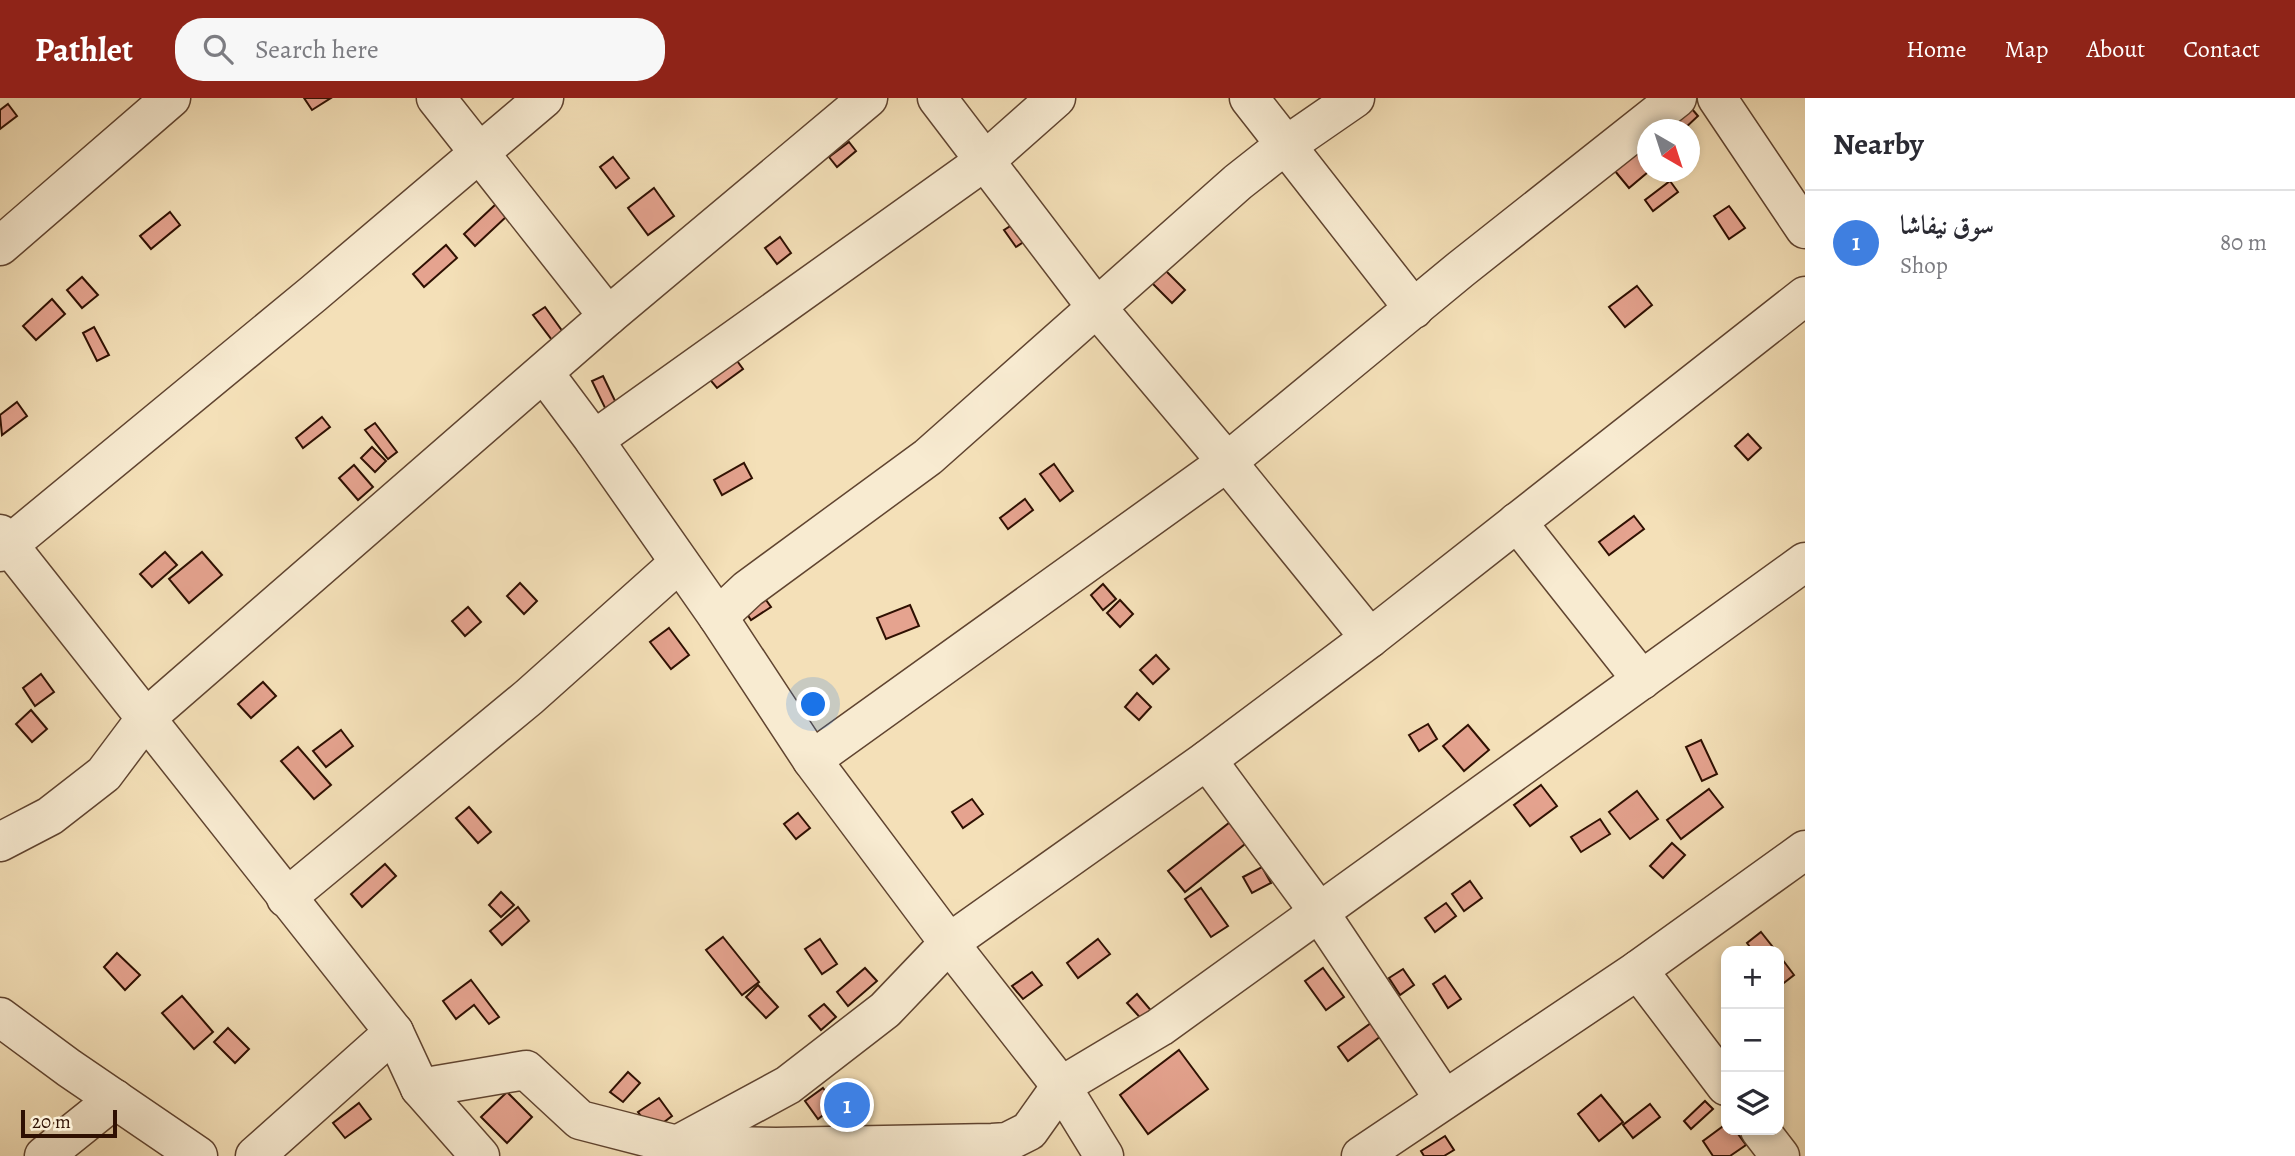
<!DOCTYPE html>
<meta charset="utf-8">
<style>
:root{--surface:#fff;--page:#f7f7f7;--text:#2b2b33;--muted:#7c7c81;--line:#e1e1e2;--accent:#8f2418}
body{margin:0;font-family:Alegreya,Amiri,serif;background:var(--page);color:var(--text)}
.controls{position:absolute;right:21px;bottom:21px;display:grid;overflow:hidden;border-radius:14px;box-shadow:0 4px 10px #0003}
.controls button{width:63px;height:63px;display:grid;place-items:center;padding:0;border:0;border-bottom:2px solid var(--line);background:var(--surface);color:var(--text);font:35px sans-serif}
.compass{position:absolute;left:1637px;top:21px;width:63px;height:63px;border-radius:50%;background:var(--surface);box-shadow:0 4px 10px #0003;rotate:141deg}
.scale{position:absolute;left:21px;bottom:18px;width:96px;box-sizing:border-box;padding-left:7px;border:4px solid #2f1002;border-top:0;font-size:19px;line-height:24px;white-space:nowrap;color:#2f1002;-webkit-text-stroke:5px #f8ebd1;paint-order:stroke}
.you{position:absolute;left:814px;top:607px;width:24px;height:24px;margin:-18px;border:5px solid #fff;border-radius:50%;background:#1a73e8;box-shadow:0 0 0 10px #1a73e833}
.badge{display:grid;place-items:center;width:46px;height:46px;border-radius:50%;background:var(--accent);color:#fff;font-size:23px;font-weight:700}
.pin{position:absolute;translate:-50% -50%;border:4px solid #fff;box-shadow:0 2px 7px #0006}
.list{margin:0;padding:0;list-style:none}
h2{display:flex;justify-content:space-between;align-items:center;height:91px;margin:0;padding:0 28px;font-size:30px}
h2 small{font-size:23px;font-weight:400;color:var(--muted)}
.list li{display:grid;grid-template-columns:46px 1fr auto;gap:21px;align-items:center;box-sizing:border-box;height:105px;padding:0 28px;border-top:2px solid var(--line)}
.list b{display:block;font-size:26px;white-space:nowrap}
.list p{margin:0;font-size:23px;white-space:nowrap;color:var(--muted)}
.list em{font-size:23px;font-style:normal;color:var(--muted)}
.icon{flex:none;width:38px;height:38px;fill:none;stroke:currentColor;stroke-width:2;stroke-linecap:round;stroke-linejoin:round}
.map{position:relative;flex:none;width:1805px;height:1058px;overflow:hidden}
header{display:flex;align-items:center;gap:42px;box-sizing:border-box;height:98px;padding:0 35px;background:var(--accent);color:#fff}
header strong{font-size:33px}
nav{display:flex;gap:38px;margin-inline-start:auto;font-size:24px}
.search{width:490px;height:63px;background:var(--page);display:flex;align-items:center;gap:18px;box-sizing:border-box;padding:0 24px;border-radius:28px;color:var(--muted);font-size:26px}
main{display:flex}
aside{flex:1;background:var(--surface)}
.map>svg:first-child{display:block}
.building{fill:#e5a38f;stroke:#2f1002;stroke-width:2}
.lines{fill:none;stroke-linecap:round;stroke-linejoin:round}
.minor-casing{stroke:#604430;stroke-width:41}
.minor{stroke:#f8ebd1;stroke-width:38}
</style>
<header>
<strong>Pathlet</strong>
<div class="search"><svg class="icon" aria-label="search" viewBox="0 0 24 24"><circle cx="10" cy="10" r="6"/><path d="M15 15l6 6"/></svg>Search here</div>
<nav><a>Home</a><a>Map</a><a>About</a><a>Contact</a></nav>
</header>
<main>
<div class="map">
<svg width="1805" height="1058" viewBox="0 0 1805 1058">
<rect width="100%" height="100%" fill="#f4e0b8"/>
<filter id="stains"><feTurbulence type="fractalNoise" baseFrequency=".00286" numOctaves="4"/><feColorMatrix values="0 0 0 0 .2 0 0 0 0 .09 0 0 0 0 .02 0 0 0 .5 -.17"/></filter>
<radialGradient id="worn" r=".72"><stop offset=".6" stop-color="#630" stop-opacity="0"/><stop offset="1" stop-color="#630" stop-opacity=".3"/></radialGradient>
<g class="building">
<path d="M304,0H331L312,12Z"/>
<path d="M1686,4L1698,18L1683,32H1679L1668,20Z"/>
<path d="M8,6L17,18L0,31V12Z"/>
<path d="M849,44L856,53L837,69L829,59Z"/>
<path d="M1634,46L1647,62L1648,74L1629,90L1610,67Z"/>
<path d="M613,59L629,80L616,90L600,69Z"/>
<path d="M1670,83L1678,94L1653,113L1645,102Z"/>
<path d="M654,90L674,118L648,137L628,110Z"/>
<path d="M496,106L507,118L475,148L464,136Z"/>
<path d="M1729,108L1745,130L1729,141L1714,118Z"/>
<path d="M170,114L180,127L151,151L140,138Z"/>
<path d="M1020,122L1031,139L1016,149L1004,132Z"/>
<path d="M780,139L791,155L777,166L765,150Z"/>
<path d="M446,147L457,160L424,189L413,176Z"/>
<path d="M1163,170L1185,192L1172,205L1150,183Z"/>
<path d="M82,179L98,197L82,210L67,192Z"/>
<path d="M1637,188L1652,207L1625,229L1609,209Z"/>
<path d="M52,201L65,216L36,242L23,228Z"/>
<path d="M545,209L563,234L552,242L533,217Z"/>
<path d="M94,229L109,257L97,263L83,235Z"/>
<path d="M732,256L743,271L717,290L706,277Z"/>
<path d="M603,278L619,311L608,316L592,283Z"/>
<path d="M17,304L27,318L2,337L0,317Z"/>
<path d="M322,319L330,329L303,350L296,340Z"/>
<path d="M375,325L397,354L388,361L365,332Z"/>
<path d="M1748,336L1761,350L1748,362L1735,348Z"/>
<path d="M372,349L386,363L375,374L361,360Z"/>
<path d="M744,365L752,380L722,397L714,382Z"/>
<path d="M1054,366L1073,393L1060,403L1040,376Z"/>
<path d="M354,367L373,389L358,402L339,380Z"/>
<path d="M1025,401L1033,412L1008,431L1000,420Z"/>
<path d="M1634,418L1644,431L1609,457L1599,444Z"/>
<path d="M165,454L177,467L152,489L140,476Z"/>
<path d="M202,454L222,477L189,505L169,481Z"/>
<path d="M520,485L537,503L524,516L507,498Z"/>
<path d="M1103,486L1116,501L1103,512L1091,497Z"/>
<path d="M761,495L771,509L751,522L741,507Z"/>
<path d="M1120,502L1133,516L1120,529L1107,515Z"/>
<path d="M910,507L919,528L886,541L877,520Z"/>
<path d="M468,509L481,524L465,538L452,523Z"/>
<path d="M669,530L689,557L671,571L650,544Z"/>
<path d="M1156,557L1169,571L1153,586L1140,572Z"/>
<path d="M41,576L54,594L35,608L23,590Z"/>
<path d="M263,584L276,598L251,620L238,606Z"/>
<path d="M1137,595L1151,609L1139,622L1125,609Z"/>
<path d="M31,612L47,631L32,644L16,626Z"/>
<path d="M1428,626L1437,641L1419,653L1409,637Z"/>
<path d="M1468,627L1489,652L1464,673L1443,648Z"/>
<path d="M341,632L353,648L326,669L313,653Z"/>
<path d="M1701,642L1717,676L1702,683L1686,649Z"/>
<path d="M298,649L331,687L314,701L281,663Z"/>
<path d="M1541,687L1557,708L1530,728L1514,707Z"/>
<path d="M1709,691L1723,709L1681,741L1667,722Z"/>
<path d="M1637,693L1658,721L1630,741L1609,714Z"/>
<path d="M972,701L983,716L963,730L952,714Z"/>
<path d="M469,709L491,734L478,745L456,720Z"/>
<path d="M798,715L810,730L796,741L784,726Z"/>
<path d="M1234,721L1250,742L1185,794L1168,773Z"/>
<path d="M1600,721L1610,736L1581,754L1571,739Z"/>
<path d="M1672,745L1685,757L1663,780L1650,768Z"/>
<path d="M385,766L396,778L362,809L351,796Z"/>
<path d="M1262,769L1271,785L1252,795L1243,779Z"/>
<path d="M1470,783L1482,800L1464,813L1452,796Z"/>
<path d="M1201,790L1228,828L1211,839L1185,801Z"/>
<path d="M501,794L514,807L501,819L489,807Z"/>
<path d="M1446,805L1456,818L1435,834L1425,820Z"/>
<path d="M518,809L529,823L502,847L490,833Z"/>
<path d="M1761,834L1776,853H1753L1747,845Z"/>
<path d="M723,839L759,884L742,897L706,852Z"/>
<path d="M820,841L837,866L822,876L805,851Z"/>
<path d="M1098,841L1110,856L1078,880L1067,865Z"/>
<path d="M117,855L140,877L125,892L104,869Z"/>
<path d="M1779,857L1794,877L1780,888L1779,887Z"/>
<path d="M865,870L877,883L848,908L837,894Z"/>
<path d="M1323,870L1344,899L1326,912L1305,883Z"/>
<path d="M1403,871L1414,887L1400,897L1389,880Z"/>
<path d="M1032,874L1042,887L1023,901L1012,888Z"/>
<path d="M1445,878L1461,901L1448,910L1433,886Z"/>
<path d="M471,882L499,919L489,926L474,907L456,921L443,903Z"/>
<path d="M758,887L778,909L766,920L746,899Z"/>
<path d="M1137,896L1154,916L1144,924L1127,905Z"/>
<path d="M182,898L213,934L194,951L162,915Z"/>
<path d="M824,906L836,919L821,932L809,918Z"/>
<path d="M1371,925L1381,938L1348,963L1338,949Z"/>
<path d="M228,930L249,951L235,965L214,944Z"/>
<path d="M1179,952L1208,991L1148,1036L1120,997Z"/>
<path d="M628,974L640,985L623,1004L610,994Z"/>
<path d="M823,990L836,1007L818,1021L805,1003Z"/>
<path d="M507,994L532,1019L507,1045L481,1019Z"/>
<path d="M1601,997L1623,1024L1599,1043L1578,1016Z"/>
<path d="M659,1000L672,1018L652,1033L638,1014Z"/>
<path d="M1705,1003L1713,1011L1691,1031L1684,1023Z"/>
<path d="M359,1005L371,1021L345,1040L333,1025Z"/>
<path d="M1650,1006L1660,1019L1633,1040L1623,1027Z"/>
<path d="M1726,1026V1032H1735L1746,1047L1730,1058H1713L1703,1043Z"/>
<path d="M1445,1038L1454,1052L1444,1058H1424L1421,1053Z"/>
</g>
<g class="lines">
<g class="minor-casing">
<g id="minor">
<path d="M436,0L608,218"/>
<path d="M937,0L1097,210L1227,364L1370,540"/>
<path d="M1249,0L1414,211"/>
<path d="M1717,0L1805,131"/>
<path d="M0,148L171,0"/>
<path d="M544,275L594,342L718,519L812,662L949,845L1061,988L1104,1058"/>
<path d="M594,342L986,62L1056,0"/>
<path d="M1517,424L1642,582"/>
<path d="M0,436L394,934L420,990L480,1058"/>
<path d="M0,454L313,196L544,0"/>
<path d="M718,519L748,491L928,359L1238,84L1271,58L1355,0"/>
<path d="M812,662L1227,364L1461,171L1677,0"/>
<path d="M1207,662L1319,814L1444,1001"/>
<path d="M0,744L50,718L104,676L146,620L608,218L868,0"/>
<path d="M286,800L529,599L679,465"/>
<path d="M1638,872L1726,988"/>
<path d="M0,919L69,970L198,1058"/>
<path d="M420,990L526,972L580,1022L677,1047L776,1049L992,1045L1007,1044L1029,1033L1061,988L1160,929L1805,464"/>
<path d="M1760,1032L1780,1058"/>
<path d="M679,1046L788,987L885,912L949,845L1207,662L1370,540L1805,198"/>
<path d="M44,1058L115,1001"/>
<path d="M255,1058L394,934"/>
<path d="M1361,1058L1638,872L1805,752"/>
</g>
</g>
<use href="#minor" class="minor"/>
</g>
<rect width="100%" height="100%" filter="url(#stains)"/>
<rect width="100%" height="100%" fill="url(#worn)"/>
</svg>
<div class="controls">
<button>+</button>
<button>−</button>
<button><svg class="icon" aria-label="layers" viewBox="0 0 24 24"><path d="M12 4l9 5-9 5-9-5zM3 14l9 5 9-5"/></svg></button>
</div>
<svg class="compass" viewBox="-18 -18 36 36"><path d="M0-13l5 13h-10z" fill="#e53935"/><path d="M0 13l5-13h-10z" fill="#7c7c81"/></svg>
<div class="scale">20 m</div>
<div class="you"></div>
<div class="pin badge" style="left:847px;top:1007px;background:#3f7fe0">1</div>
</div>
<aside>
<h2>Nearby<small></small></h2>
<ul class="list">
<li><span class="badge" style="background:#3f7fe0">1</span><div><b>سوق نيفاشا</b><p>Shop</p></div><em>80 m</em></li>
</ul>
</aside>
</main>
